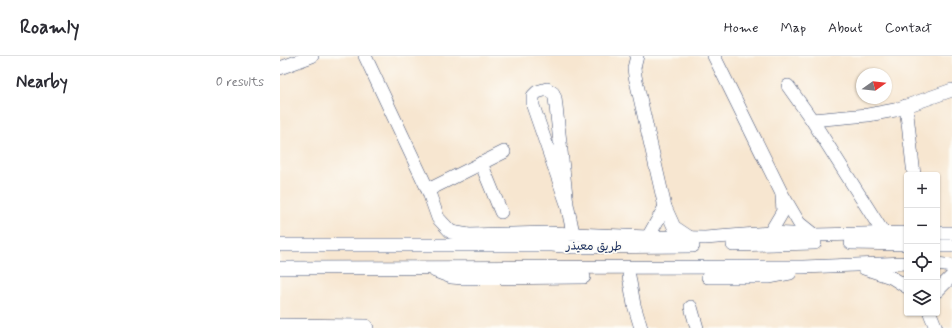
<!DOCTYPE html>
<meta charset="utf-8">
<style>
:root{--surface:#fff;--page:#f7f7f7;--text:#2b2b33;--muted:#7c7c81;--line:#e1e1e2}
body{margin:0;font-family:Mynerve,"Playpen Sans Arabic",sans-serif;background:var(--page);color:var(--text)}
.controls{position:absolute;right:12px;bottom:12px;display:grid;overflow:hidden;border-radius:4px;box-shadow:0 1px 3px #0004}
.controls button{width:36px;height:36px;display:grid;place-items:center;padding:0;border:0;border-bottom:1px solid var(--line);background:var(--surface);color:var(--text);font:20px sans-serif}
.compass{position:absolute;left:576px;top:12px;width:36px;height:36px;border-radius:50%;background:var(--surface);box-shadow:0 1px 3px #0004;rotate:75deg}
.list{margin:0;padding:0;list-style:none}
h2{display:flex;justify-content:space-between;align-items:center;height:52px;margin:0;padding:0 16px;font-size:17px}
h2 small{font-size:13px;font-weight:400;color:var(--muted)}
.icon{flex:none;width:22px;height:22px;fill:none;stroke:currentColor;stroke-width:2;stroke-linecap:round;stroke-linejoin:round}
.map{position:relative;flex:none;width:672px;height:272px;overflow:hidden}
header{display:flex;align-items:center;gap:24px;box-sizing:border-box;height:56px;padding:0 20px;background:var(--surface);border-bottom:1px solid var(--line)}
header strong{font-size:19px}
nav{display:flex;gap:22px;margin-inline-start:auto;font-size:14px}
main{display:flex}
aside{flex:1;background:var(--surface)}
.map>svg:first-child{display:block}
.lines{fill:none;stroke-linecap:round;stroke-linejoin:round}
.minor-casing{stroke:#3c4a6f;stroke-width:14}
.minor{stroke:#fff;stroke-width:13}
.labels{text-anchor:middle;stroke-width:3.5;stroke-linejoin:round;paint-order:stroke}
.street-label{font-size:12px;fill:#1b2f5e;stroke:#fdfcf7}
</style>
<header>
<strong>Roamly</strong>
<nav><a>Home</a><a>Map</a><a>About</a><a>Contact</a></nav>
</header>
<main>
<aside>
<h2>Nearby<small>0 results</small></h2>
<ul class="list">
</ul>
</aside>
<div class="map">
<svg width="672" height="272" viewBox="0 0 672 272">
<rect width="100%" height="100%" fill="#fdfcf7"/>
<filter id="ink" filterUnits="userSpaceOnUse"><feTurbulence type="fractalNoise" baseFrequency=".025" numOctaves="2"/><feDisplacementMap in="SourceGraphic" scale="8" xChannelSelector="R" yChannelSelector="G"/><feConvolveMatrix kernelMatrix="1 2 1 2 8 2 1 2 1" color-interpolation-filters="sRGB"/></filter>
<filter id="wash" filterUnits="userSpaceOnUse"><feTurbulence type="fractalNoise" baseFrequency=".012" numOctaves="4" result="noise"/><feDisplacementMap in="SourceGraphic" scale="16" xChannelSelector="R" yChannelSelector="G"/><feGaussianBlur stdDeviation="0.9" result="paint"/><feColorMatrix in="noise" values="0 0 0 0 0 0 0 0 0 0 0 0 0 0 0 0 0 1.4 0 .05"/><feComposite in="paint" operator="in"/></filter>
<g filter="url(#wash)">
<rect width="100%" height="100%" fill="#f7e6d0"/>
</g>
<g filter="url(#ink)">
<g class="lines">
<g class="minor-casing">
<g id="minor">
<path d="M85,0L148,134L158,162L171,176L189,179L269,177L368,181L425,182L490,177L534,179L627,177"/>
<path d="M357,0L354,12L355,20L385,151L394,171L409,181"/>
<path d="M434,0L502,138L519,167L534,179"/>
<path d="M0,12L32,0"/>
<path d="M508,30L532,64L604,178"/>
<path d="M626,50L634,119"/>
<path d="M532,64L588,59L615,54L672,34"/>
<path d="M201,107L221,156"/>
<path d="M148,134L224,96"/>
<path d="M287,148L253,50V40L257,36L267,33L273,37L275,42L287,148L293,177"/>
<path d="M490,177L503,155L502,140"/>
<path d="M657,177H672"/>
<path d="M368,181L385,151"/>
<path d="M571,187L627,188"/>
<path d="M0,189H272L293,191L413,190"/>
<path d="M453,189L535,187"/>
<path d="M657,190H672"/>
<path d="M657,208L672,210"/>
<path d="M0,212L523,211L627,207"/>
<path d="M584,212L611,221L627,231"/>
<path d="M155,215L171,221L183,222L304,221"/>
<path d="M349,220L354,249L361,272"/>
<path d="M428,221H489L510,217"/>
<path d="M657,235L672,220"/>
<path d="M411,251L417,272"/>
<path d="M650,257L656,272"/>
<path d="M0,269L86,270L87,272"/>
</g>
</g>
<use href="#minor" class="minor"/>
</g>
</g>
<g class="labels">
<g class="street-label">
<text transform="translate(314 190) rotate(1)" y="4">طريق معيذر</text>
</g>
</g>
</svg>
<div class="controls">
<button>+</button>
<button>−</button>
<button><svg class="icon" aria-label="locate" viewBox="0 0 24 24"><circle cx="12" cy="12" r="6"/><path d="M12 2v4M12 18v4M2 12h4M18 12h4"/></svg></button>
<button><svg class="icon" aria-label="layers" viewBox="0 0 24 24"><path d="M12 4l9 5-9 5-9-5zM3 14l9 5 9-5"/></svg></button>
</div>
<svg class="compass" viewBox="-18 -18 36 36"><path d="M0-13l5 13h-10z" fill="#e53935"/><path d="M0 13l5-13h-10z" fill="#7c7c81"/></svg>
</div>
</main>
